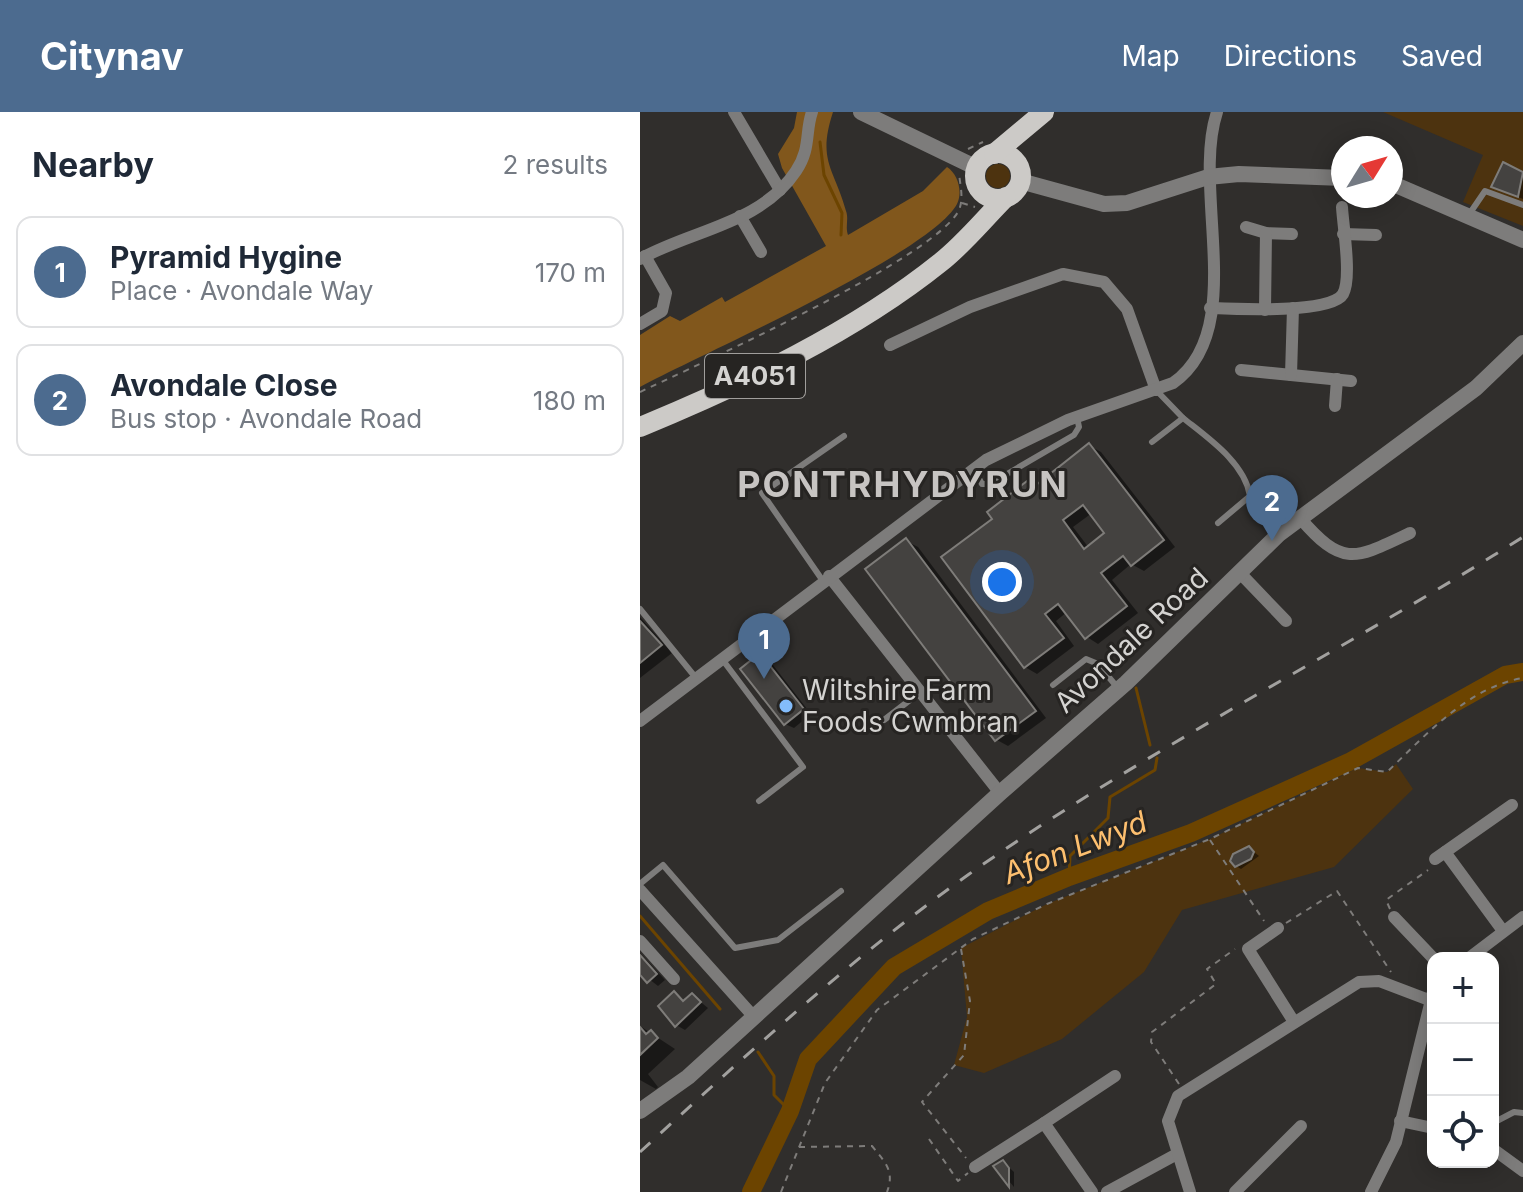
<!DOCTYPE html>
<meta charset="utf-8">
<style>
:root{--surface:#fff;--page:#f2f2f3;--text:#1f2937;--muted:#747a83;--line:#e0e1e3;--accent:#4c6b8f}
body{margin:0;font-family:Inter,sans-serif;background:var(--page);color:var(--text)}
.controls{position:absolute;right:24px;bottom:24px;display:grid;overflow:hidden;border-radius:16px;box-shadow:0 4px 20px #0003}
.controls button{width:72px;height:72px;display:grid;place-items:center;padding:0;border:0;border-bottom:2px solid var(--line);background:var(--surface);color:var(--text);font:40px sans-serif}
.compass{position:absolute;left:691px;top:24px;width:72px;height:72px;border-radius:50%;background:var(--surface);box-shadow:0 4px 20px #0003;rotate:53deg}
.you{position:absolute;left:362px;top:470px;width:28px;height:28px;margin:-20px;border:6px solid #fff;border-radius:50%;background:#1a73e8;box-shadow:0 0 0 12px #1a73e833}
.badge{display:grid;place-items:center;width:52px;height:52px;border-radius:50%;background:var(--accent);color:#fff;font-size:26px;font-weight:700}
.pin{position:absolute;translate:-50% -66px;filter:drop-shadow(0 2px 4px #0008)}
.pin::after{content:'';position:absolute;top:42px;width:28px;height:24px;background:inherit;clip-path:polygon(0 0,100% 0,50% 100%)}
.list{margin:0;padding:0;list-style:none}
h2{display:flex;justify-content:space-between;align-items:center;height:104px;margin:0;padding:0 32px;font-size:34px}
h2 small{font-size:26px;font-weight:400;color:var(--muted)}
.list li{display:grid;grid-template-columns:52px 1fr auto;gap:24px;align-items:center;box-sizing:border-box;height:112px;margin:0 16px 16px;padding:0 16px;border:2px solid var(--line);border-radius:16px}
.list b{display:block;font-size:30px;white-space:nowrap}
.list p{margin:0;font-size:26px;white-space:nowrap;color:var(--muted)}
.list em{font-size:26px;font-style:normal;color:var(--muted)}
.icon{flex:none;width:44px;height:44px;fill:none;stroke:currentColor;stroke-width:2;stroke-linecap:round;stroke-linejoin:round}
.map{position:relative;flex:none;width:883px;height:1080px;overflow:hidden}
header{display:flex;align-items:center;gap:48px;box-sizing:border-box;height:112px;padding:0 40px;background:var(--accent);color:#fff}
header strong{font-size:38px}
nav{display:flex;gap:44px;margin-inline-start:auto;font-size:28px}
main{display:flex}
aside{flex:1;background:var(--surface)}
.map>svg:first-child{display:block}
.green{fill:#4d330f}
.forest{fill:#81571c}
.shadow{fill:#0007;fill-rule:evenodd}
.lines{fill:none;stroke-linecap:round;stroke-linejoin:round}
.stream{stroke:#6c4400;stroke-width:3}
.river{stroke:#6c4400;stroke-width:18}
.building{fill:#444240;stroke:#7e7c79;stroke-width:2;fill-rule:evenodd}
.path{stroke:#7e7c7a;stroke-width:2;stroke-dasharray:6 6;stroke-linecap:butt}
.service{stroke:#7d7c7b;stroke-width:6}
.minor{stroke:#7d7c7b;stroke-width:12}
.tertiary{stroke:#7d7c7b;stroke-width:16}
.primary{stroke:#cccac7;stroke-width:20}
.rail{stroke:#a2a19f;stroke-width:3;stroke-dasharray:14 14;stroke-linecap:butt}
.poi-dot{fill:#83bcfb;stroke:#262422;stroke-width:3}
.labels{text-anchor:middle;stroke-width:6;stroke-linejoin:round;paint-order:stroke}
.shield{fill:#262422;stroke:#a09e9c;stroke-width:2}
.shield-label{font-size:26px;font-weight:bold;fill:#d4d3d1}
.street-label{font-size:28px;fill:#d4d3d1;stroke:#262422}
.poi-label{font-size:28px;fill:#d4d3d1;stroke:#262422;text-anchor:start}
.water-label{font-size:30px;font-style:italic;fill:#fdbf6f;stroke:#262422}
.district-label{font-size:36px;font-weight:bold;letter-spacing:2px;fill:#c7c4c2;stroke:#262422}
</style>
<header>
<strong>Citynav</strong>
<nav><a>Map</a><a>Directions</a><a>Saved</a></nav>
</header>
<main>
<aside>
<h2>Nearby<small>2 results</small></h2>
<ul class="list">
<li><span class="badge">1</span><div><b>Pyramid Hygine</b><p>Place · Avondale Way</p></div><em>170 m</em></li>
<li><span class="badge">2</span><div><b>Avondale Close</b><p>Bus stop · Avondale Road</p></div><em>180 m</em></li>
</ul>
</aside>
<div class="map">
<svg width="883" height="1080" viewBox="0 0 883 1080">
<rect width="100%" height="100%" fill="#302e2c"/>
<g class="green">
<path d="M743,0H883V114L823,90L843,43Z"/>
<circle cx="358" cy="64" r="12"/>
<path d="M756,652L773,677L694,755L542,798L504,860L422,927L344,961L314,953L327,905L321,836L407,792L570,727L718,656L747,660Z"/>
</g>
<path class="forest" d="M157,0H193C177,49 194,56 206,99C209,107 205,115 208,123L283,79L307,55C318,62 323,80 317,92C290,142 61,242 0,275V223L30,204L40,209L82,185L85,190L186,134L142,56L138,42L154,16Z"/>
<g class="shadow">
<path d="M864,53L883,62V87L863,79Z"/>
<path d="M450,334L461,340L535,435L504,459L491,452L472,468L498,501L458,532L447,525L427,500L416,509L434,534L397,562L385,555L355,407L391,368L399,373ZM452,401L467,422L449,436L433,415Z"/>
<path d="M266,429L278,435L406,606L368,634L357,628L228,458Z"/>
<path d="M0,505L32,541L0,566Z"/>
<path d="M120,543L129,548L171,602L154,616L145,612Z"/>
<path d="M609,736L619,744L601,757L596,754Z"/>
<path d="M0,841L25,868L18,874L0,860Z"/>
<path d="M34,882L46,890L52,883L68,896L45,918L36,913Z"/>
<path d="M0,914L35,937L8,962L18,975L16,977L0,968Z"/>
<path d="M363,1050L374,1060V1075L356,1054Z"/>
</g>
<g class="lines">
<g class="stream">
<path d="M180,30L184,63L202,101L201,123"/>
<path d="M496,576L510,633"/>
<path d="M429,765L430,744L468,706L470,685L515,658L517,646"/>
<path d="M0,804L80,897"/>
<path d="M118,940L134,964V983L150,999"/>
</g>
<path class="river" d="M111,1080L150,999L168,947L254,855L348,799L429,765L551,721L709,650L865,563L883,560"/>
</g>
<g class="building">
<path d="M863,50L883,60L878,85L851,75Z"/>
<path d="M449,331L524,428L491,454L483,444L461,461L487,494L445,527L418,492L405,502L424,526L384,556L301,445L352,407L347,400L391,366L396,373ZM443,393L464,421L444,437L423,408Z"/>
<path d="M266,426L396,599L355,629L225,457Z"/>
<path d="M0,509L22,533L0,551Z"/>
<path d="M120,541L164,597L144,613L100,557Z"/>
<path d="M609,734L614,740L611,747L595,755L590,749L593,742Z"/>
<path d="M0,843L17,862L7,871L0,863Z"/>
<path d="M34,879L43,889L52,881L61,890L35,915L18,894Z"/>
<path d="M0,915L6,922L11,918L18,926L0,943Z"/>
<path d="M363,1048L369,1056V1075L353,1054Z"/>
</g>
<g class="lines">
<g class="path">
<path d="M328,37L343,30"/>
<path d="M322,91L335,95"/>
<path d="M0,280C57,253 297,145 319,98C324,86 320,73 319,61"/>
<path d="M570,728L624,809"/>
<path d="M750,797L746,788L788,758"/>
<path d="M646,811L697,779L751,860"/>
<path d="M321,837L330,889L324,943L282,990L326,1046"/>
<path d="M539,972L511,930L512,920L576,872L567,857L595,837"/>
<path d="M289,1027L318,1069L328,1061"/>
<path d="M159,1035L232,1034C245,1050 255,1059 247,1080"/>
<path d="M141,1080L185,971L237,898L333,827L407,792L570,727L718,656L747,660C785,624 828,575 883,566"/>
</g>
<g class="service">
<path d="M830,101L845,79L883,93"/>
<path d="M543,306C568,326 605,351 610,384L578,411"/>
<path d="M512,330L543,306L516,278"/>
<path d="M333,356L342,372H350L434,323L439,315L437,305"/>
<path d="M183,469L122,381L204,324"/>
<path d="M0,497L56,566"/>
<path d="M82,547L163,655L119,689"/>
<path d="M413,573L446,547L458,552L477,575"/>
<path d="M244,608L279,581"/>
<path d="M0,772L23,753L95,836L138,828L201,779"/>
<path d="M853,1011L874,1000L883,1001"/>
</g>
<g class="minor">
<path d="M94,0L140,78"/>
<path d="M100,104L121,140"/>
<path d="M606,115L626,121L652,122"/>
<path d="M703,122L736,123"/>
<path d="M0,147C51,118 121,112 156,59C171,37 165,20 172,0"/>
<path d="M570,196C593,197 692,202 703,182C712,166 703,114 702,95"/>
<path d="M625,198L626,121"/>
<path d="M0,212L22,199L26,181L5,144"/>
<path d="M250,233L330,195L423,162L464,170L487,197L516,278"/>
<path d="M601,258L711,269"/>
<path d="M651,263L653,196"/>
<path d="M695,294L697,267"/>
<path d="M660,406C703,456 715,447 770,421"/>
<path d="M600,461L646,509"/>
<path d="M189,464L360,681"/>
<path d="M0,609L346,348L428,308L533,271C609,218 551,78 577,0"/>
<path d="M805,740L863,819"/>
<path d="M795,747L872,693"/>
<path d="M0,778L114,905"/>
<path d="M754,805L793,846"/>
<path d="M638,816L608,837L654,910"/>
<path d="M0,829L34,867"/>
<path d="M829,846L883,805"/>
<path d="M760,1009L793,1016"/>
<path d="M404,1011L475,964"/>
<path d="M853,1037L883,1059"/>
<path d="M335,1055L404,1011L452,1080"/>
<path d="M467,1080L537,1042"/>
<path d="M550,1080L528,1009L538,984L719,870L739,869L789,888"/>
<path d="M595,1080L661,1014"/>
<path d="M731,1080L756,1030L793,880"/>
</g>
<g class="tertiary">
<path d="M221,0L337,56"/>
<path d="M380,69L464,92L487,91L568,65L599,62L703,66"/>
<path d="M751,71L883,128"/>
<path d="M0,999L48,965L360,681L486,571L639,422L836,276L883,231"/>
</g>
<g class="primary">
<circle cx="358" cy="64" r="23"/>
<path d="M354,42L404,0"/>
<path d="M0,315C102,273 214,220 301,150C325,131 344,107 366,85"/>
</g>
<path class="rail" d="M0,1040C116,934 233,826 364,738C531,625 712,533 883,425"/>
</g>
<circle class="poi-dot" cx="146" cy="594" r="8"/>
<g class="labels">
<rect class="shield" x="65" y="242" width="100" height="44" rx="6"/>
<g class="shield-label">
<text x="115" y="273">A4051</text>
</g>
<g class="street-label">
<text transform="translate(491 528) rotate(-43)" y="10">Avondale Road</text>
</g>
<g class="poi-label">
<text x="162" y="588">Wiltshire Farm<tspan x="162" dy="32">Foods Cwmbran</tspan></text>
</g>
<g class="water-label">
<text transform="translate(435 736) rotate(-21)" y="10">Afon Lwyd</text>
</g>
<g class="district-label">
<text x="263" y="385">PONTRHYDYRUN</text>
</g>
</g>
</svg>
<div class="controls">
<button>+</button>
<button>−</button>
<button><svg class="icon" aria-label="locate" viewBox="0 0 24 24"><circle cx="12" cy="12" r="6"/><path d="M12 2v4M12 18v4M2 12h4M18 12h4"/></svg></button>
</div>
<svg class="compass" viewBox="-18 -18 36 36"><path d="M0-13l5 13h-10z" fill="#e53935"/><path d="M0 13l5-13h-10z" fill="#747a83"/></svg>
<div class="you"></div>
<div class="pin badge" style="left:124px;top:567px">1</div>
<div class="pin badge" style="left:632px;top:429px">2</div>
</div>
</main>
